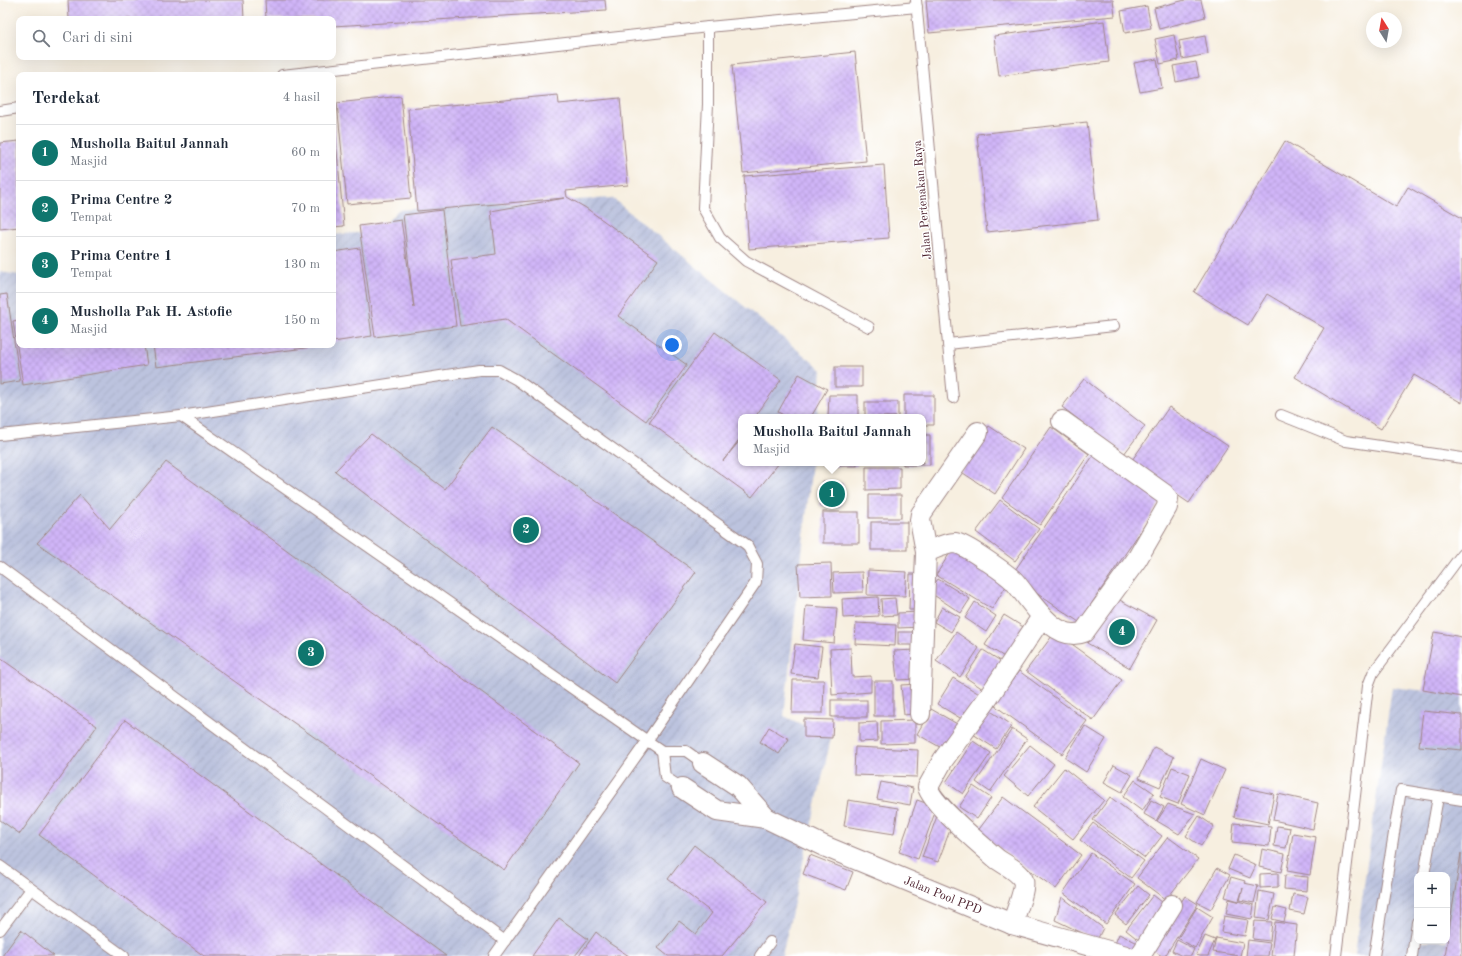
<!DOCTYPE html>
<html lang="id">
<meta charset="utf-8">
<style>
:root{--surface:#fff;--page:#f2f2f3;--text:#1f2937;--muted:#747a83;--line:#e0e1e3;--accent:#0f766e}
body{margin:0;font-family:"Old Standard TT",serif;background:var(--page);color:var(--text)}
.controls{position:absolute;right:12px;bottom:12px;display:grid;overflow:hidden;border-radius:8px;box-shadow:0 4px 16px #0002}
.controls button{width:36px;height:36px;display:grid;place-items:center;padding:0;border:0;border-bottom:1px solid var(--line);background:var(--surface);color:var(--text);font:20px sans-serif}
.compass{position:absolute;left:1366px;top:12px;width:36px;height:36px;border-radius:50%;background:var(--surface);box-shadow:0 4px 16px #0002;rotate:349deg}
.you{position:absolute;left:672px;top:345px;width:14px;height:14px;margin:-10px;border:3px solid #fff;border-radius:50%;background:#1a73e8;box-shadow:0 0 0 6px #1a73e833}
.badge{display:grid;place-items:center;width:26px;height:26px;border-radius:50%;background:var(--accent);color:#fff;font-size:13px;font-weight:700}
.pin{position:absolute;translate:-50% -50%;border:2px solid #fff;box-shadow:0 1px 4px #0006}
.popup{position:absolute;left:738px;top:414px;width:188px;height:52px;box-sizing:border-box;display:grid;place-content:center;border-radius:8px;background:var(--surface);filter:drop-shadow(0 1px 3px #0005);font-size:13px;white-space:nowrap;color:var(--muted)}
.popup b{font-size:15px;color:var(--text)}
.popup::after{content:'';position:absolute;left:50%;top:100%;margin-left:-8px;border:8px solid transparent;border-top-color:var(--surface)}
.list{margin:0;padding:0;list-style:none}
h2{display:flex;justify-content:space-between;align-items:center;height:52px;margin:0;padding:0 16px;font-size:17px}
h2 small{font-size:13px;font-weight:400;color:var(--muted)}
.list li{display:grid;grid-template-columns:26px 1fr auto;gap:12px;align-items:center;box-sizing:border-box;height:56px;padding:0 16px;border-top:1px solid var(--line)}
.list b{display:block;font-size:15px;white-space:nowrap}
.list p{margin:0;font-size:13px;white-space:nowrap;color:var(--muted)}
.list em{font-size:13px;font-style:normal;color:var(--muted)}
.icon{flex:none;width:22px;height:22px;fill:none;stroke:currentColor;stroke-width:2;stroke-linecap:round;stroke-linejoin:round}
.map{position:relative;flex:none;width:1462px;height:956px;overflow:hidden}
.search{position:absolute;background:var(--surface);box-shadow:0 4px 16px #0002;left:16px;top:16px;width:320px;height:44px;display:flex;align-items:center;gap:10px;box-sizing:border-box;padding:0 14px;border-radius:8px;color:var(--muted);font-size:15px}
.panel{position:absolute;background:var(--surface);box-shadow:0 4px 16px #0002;left:16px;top:72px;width:320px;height:276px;border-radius:8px}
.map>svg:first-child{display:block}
.industrial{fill:url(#industrial-furrows);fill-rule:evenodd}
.building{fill:url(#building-cross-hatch)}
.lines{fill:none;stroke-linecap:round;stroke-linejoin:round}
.lane-casing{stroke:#a08786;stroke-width:12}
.street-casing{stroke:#a08786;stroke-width:22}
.lane{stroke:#fff;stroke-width:10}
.street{stroke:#fff;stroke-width:20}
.labels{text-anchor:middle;stroke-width:3;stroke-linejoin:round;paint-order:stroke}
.street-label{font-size:12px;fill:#4a1f2b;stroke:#fff}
</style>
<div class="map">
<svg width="1462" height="956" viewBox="0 0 1462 956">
<defs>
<pattern id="industrial-furrows" width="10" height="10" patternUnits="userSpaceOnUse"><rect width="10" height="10" fill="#bcc3de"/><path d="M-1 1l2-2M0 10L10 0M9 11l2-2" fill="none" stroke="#a3a7bf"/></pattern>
<pattern id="building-cross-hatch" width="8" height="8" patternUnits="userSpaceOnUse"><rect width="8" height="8" fill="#d0b5f8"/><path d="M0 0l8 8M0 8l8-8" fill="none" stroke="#b49bd5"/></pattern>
</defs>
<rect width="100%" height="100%" fill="#fff"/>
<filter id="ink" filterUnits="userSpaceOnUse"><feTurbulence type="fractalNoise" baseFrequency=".025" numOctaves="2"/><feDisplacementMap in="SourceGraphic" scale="8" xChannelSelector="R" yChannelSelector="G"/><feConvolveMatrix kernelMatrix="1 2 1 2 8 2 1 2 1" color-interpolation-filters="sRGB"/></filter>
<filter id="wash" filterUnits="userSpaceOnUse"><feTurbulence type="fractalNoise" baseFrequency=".012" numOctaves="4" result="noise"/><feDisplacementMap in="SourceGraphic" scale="16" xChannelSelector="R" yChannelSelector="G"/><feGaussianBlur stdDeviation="0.9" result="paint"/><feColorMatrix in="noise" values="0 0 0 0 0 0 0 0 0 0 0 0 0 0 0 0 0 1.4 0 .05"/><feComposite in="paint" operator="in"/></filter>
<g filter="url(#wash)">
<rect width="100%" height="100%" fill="#f7efe0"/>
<g class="industrial">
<path d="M612,198L822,370L817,417H741V463H812L784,716L831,738L782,956H0V272L19,275V345H333V235L379,231L398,210Z"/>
<path d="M1392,687L1462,695V956H1354ZM1417,875H1447V941H1417Z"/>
</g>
<g id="blocks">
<g class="building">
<path d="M68,0H243L244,19H69Z"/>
<path d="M265,0H605L606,10L333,26V19H266Z"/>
<path d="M926,0H1113L1115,16L929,33Z"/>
<path d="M1185,0H1201L1205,17L1159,29L1154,8Z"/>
<path d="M1147,6L1151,28L1125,33L1121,11Z"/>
<path d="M1104,21L1109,62L999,76L994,36Z"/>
<path d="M1174,35L1179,60L1160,64L1155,39Z"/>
<path d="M1205,36L1208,54L1182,59L1179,41Z"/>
<path d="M855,52L866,161L743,173L732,65Z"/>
<path d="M1157,59L1162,88L1140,92L1134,63Z"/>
<path d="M1196,62L1199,77L1176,82L1173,66Z"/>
<path d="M558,95L559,104L620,98L628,185L566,191L567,197L586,208L658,260L618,316L687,365L646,421L505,319L460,326L451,260L496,254L491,211L565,198L417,211L408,109Z"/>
<path d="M401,96L411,198L347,204L337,103Z"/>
<path d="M333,109L344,226L333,227Z"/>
<path d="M1087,122L1098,220L987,232L977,134Z"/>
<path d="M19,141V227L0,229V143Z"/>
<path d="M1285,141L1396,207L1408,187L1462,218V403L1414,375L1381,429L1295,377L1324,328L1267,294L1248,325L1194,292Z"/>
<path d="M884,165L889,238L749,249L744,176Z"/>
<path d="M442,210L456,326L375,337L359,226L401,220L414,308L403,215Z"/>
<path d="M360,248L372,336L333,342V252Z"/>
<path d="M7,294L20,381L0,384V295Z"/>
<path d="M19,320V345H144L147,365L23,385L13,321Z"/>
<path d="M715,332L781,380L755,417H741V437L723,461L741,439V463H779L752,497L649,422Z"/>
<path d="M153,345H321V346L156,367Z"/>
<rect x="835" y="367" width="27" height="20"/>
<path d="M799,374L827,389L811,417H787L778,412Z"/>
<path d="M1084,379L1145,426L1124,454L1062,407Z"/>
<path d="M829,395H858V417H828Z"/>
<path d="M904,395H934V425H923V417H904Z"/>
<rect x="865" y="402" width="33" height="15"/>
<path d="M1169,407L1228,446L1189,503L1130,463Z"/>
<path d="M989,426L1024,449L995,494L960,471Z"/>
<path d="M492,427L696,572L615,683L335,471L371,434L445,489Z"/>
<path d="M1051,427L1089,454L1040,525L1002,498Z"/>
<path d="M923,435H930V465H903V463H923Z"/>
<path d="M1095,453L1163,498L1079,622L1011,576Z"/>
<path d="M166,462L579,763L504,870L37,543L80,495L110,529Z"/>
<rect x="824" y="463" width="33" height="3"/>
<path d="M866,467H900V489L866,490Z"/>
<path d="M823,481L843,484L840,507L820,505Z"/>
<rect x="869" y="495" width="32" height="23"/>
<path d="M1000,500L1039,529L1015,561L976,532Z"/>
<rect x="823" y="512" width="36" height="31"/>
<rect x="871" y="522" width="36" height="28"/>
<path d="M953,548L1008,583L992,609L936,575Z"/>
<path d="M831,563L832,596L800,597L798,564Z"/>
<path d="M868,570L907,572L905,596L867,595Z"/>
<path d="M862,572L863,592L834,593L833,573Z"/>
<path d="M910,574H922L921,610H909Z"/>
<path d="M938,579L970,599L961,613L929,592Z"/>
<path d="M878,597L879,616L843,618L842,599Z"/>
<path d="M1114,597L1157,620L1130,668L1087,643Z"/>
<path d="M895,598L897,615L882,616L881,599Z"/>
<path d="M975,602L996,616L986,632L965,618Z"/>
<path d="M806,606L837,608L834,643L803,640Z"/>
<path d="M942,607L960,617L951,632L934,622Z"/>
<path d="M921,612L922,627L898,628V613Z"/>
<path d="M1004,615L1025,628L1006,658L985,645Z"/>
<path d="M856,623L896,625L895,646L855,644Z"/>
<rect x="898" y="632" width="22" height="13"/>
<path d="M956,632L979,648L960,677L936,661Z"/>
<path d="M1055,632L1122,680L1093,720L1026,671Z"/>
<path d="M1434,632L1462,637V697L1423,690Z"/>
<path d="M795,644L822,647L818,677L791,674Z"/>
<path d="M851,648L852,677L871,676V692L832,695L830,649Z"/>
<path d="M916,650L918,679L897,680L894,651Z"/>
<path d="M983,650L1004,663L986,691L965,677Z"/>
<path d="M0,658L97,726L20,834L0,820Z"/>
<path d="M1019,671L1087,721L1062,754L994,705Z"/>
<path d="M953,678L981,695L965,721L937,704Z"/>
<path d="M793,680H824L823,713H792Z"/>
<rect x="874" y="681" width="19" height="35"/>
<path d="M917,684L919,713L904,715L901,685Z"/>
<rect x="831" y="700" width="36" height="17"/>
<path d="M931,709L959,725L945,750L917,734Z"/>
<path d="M989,710L1012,725L996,749L973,734Z"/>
<path d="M1423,711L1462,715V750L1419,746Z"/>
<path d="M804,719L833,720L832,738L804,737Z"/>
<path d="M125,720L446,956H204L39,835Z"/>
<path d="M915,720V743L881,744V721Z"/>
<path d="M877,722L878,741L859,742V723Z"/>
<path d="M1085,726L1106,739L1086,772L1065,758Z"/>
<path d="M769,727L789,739L779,754L760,742Z"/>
<path d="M1012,729L1027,739L990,792L976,782Z"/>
<path d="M973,741L991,753L963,794L946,782Z"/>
<path d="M1030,745L1054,764L1028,796L1004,776Z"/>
<path d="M855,747L918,750L917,777L854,775Z"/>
<path d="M1154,747L1174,757L1160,787L1139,778Z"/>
<path d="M1201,759L1225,770L1205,815L1181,804Z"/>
<path d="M1114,765L1132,775L1122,792L1104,782Z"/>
<path d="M1172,767L1190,774L1178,804L1160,797Z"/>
<path d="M1064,768L1104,800L1073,839L1033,807Z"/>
<path d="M1135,780L1154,793L1142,811L1123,797Z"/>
<path d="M881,782L913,788L910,805L877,799Z"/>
<path d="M973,786L991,798L977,819L959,807Z"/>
<path d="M1241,787L1274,794L1268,824L1234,817Z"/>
<path d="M1278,794L1318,803L1313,829L1273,820Z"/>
<path d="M1003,797L1081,855L1056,889L977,832Z"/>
<path d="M1110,797L1162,836L1145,858L1093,820Z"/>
<path d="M848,800L898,808L894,834L844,826Z"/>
<path d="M917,800L937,807L918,859L899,852Z"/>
<path d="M1151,800L1164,807L1156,821L1144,814Z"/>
<path d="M1168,804L1195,814L1179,834L1157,821Z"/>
<path d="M937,816L953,822L938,862L922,857Z"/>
<path d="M1199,816L1214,826L1201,846L1186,836Z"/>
<path d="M1093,823L1144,861L1131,878L1080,840Z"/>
<path d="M1234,823L1271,827L1269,846L1232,842Z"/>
<path d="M1277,826L1290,828L1286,848L1274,846Z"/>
<path d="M1293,833L1316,837L1310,875L1287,871Z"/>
<path d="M1168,837L1198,859L1166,900L1137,878Z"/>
<path d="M694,845L767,902L722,956H668L658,948L679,921L696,934L712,913L668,879Z"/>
<path d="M1262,849L1285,854L1281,872L1259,867Z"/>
<path d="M1091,853L1135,884L1106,924L1063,893Z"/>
<path d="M1461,853L1462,956H1445L1454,897Z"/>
<path d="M810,855L853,872L846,890L803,874Z"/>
<path d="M1234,855L1256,865L1250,878L1228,869Z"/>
<path d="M1217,868L1230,875L1211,909L1197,902Z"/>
<path d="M1278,873V887L1260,888V874Z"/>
<path d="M1285,875L1308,877L1307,891L1284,889Z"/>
<path d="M1231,877L1245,881L1244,883L1258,886L1254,903L1240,900L1243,888L1239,901L1225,897Z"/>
<path d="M1138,886L1149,895L1126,924L1115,915Z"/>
<path d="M1259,891L1274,894L1269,920L1256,918Z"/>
<path d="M1293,894L1308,897L1304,914L1290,911Z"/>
<path d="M1153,895L1167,906L1140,941L1126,930Z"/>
<path d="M1185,896L1198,904L1165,956H1162L1151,949Z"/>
<path d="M1062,897L1103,928L1097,940L1055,920Z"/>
<path d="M1229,899L1254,905L1252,919L1226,914Z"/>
<path d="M1197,907L1213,917L1195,948L1178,938Z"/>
<path d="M1275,907L1287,910L1284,922L1272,919Z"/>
<path d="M1224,916L1248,920L1245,936L1221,932Z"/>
<path d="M559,918L588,939L575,956H532Z"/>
<path d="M1255,921L1272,922L1270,941L1253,939Z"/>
<path d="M1275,922L1297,925L1294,956H1271Z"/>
<path d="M21,930L54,956H2Z"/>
<path d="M596,932L609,943L629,956H579Z"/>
<path d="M1119,934L1140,944L1134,955L1114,946Z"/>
<path d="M1205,936L1215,940L1208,956H1200L1196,955Z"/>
<path d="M1216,938L1243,943L1240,956L1213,952Z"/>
<path d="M1177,940L1194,949L1191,956H1182L1172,951Z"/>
<path d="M1248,940L1270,943L1268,956H1246Z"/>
</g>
</g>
</g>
<g filter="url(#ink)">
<use href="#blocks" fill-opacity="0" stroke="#a08786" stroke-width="1"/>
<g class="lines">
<g class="lane-casing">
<g id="lane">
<path d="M916,0L953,398"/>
<path d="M708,27V104L703,208L720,238L746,261L869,327"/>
<path d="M282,75L708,27L917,7"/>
<path d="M0,111L19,108"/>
<path d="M948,344L1114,326"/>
<path d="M1281,415L1346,441L1462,458"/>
<path d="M181,416L662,751H686L703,763"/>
<path d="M0,435L181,416L479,370H499L517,380L747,545L757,564L756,582L647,741L494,956"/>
<path d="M0,567L505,941"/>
<path d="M662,751L665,777L682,788"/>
<path d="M0,866L124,956"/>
<path d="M1424,875L1438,797"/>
<path d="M0,930L31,889"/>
<path d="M760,956L770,942"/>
<path d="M1336,956L1368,686L1373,673L1462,554"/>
<path d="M1374,956L1401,790L1462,800"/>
<path d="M1412,956L1417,922"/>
</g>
</g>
<g class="street-casing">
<g id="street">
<path d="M926,552C934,549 946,543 955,543C965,544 1007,574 1014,581C1030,599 1054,644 1084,632L1137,559L1167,507L1168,499L1164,494L1062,421"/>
<path d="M920,714L926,552L920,520L921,514L978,432"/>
<path d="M703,763L738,786L766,818"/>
<path d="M682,788L717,811L766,818L824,846L1012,924L1126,956"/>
<path d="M1012,924C1015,915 1026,888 1023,880C1019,871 1004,864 997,859C983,847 930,802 928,787L943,760L986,701L1041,618"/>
<path d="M1140,956L1172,905"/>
</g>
</g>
<use href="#lane" class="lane"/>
<use href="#street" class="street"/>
</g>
</g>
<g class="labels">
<g class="street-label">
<text transform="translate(922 200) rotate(-95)" y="4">Jalan Pertenakan Raya</text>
<text transform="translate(943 895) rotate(22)" y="4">Jalan Pool PPD</text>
</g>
</g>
</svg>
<div class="controls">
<button>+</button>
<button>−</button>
</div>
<svg class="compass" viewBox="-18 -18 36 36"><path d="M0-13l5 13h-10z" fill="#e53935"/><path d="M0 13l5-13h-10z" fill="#747a83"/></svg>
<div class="you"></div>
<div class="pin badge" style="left:832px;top:494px">1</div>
<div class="popup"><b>Musholla Baitul Jannah</b>Masjid</div>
<div class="pin badge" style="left:526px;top:530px">2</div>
<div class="pin badge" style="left:311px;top:653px">3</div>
<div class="pin badge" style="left:1122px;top:632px">4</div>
<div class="search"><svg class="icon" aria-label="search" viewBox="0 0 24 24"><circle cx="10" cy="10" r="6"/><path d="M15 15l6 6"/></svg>Cari di sini</div>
<section class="panel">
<h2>Terdekat<small>4 hasil</small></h2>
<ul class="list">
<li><span class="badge">1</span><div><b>Musholla Baitul Jannah</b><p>Masjid</p></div><em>60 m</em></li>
<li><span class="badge">2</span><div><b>Prima Centre 2</b><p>Tempat</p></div><em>70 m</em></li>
<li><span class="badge">3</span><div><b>Prima Centre 1</b><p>Tempat</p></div><em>130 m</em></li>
<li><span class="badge">4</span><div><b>Musholla Pak H. Astofie</b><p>Masjid</p></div><em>150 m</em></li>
</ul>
</section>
</div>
